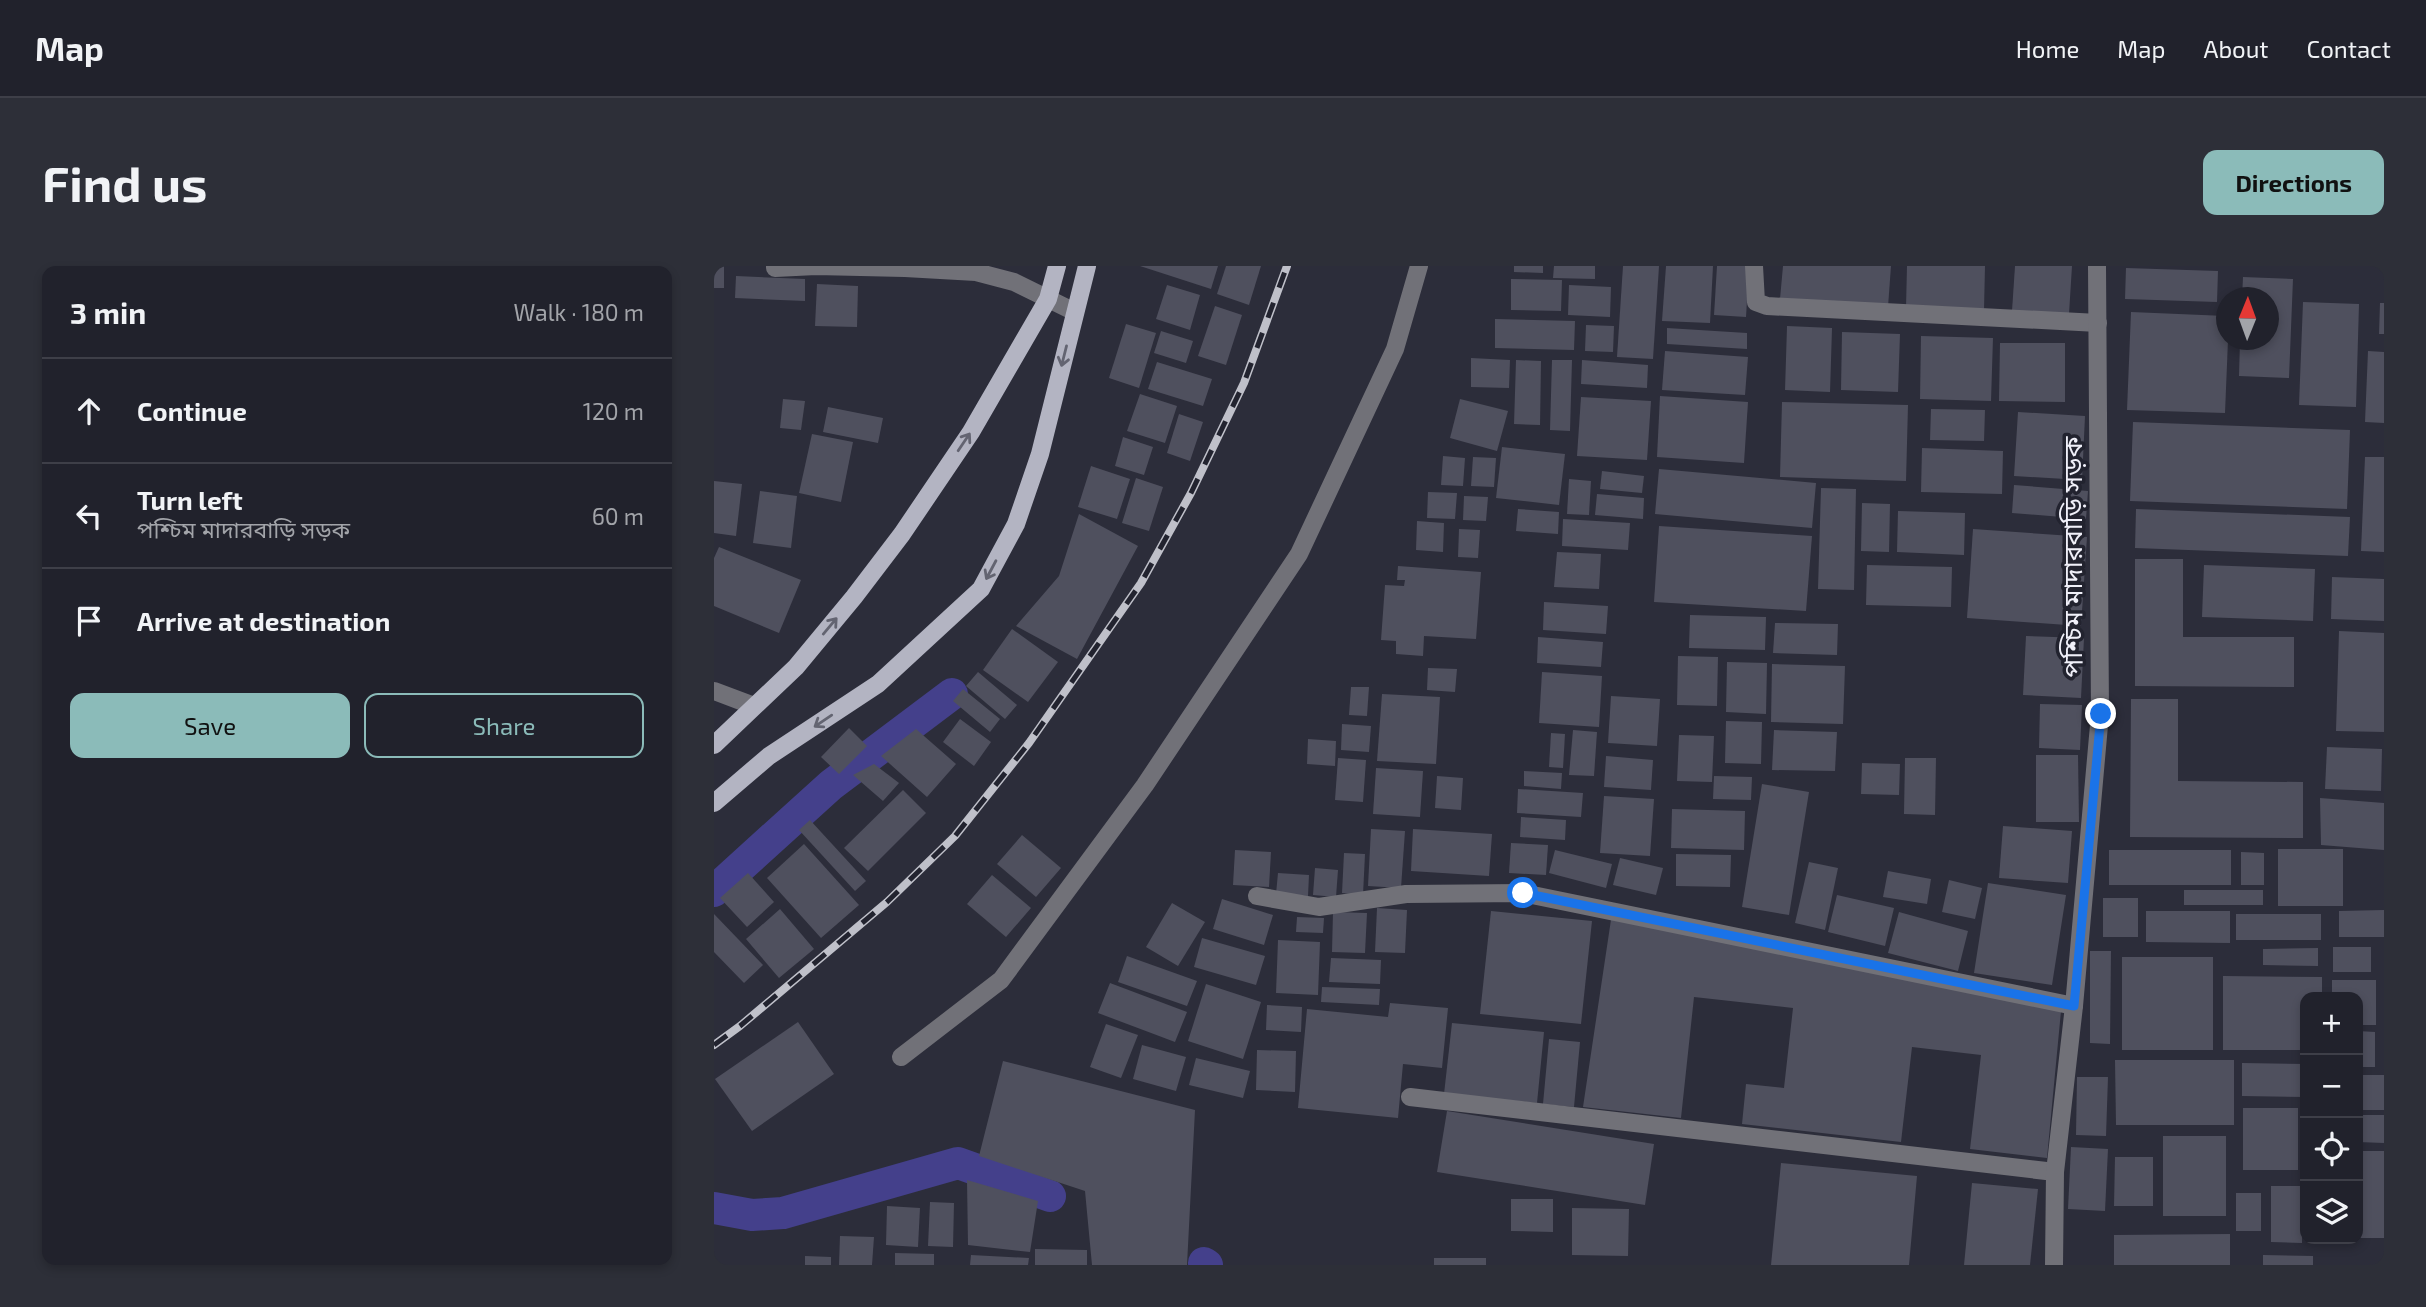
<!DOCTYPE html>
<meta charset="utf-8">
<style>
:root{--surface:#21222c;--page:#2d2f38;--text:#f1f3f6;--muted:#a2a4a9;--line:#3e3f48;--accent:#8bbbb9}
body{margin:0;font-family:"Exo 2","Noto Sans Bengali",sans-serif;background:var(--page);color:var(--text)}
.controls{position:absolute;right:21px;bottom:21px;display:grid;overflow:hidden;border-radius:14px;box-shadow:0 4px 10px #0003}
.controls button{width:63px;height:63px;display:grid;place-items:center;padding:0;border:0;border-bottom:2px solid var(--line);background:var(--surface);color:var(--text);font:35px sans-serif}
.compass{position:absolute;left:1502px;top:21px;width:63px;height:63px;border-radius:50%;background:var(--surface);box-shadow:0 4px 10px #0003;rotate:1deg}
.stop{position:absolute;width:21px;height:21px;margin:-16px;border:5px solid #1a73e8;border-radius:50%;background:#fff}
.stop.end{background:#1a73e8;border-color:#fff;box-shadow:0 2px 7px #0008}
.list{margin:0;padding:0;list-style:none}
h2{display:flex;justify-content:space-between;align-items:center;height:91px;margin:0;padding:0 28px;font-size:30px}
h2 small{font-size:23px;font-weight:400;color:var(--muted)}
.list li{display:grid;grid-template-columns:46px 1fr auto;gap:21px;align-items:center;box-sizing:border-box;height:105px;padding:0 28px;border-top:2px solid var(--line)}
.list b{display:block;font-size:26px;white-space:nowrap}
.list p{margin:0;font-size:23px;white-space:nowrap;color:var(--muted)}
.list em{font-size:23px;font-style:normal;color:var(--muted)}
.actions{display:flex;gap:14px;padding:21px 28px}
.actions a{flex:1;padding:16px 0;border:2px solid var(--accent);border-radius:14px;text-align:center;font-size:24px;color:var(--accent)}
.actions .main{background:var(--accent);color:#111}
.icon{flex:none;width:38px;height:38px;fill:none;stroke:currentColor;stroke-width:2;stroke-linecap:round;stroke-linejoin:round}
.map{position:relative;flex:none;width:1670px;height:999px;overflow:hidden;border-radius:14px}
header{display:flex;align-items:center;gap:42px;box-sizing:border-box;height:98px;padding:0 35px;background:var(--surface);border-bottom:2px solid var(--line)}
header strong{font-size:33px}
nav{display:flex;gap:38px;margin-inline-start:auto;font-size:24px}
.intro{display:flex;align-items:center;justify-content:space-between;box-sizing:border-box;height:168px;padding:0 42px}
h1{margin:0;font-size:49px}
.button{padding:18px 32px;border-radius:14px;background:var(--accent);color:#111;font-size:24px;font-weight:700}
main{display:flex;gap:42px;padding:0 42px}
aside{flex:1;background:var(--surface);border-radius:14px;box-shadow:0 4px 10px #0003}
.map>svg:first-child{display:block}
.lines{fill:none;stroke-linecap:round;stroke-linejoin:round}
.canal{stroke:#44408b;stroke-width:32}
.building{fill:#4f505e}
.minor{stroke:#717178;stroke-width:18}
.major{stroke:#b3b4c2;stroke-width:18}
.rail-casing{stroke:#bfc0c9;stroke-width:8}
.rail{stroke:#22232f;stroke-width:5;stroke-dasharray:16;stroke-linecap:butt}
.oneway{stroke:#636471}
.route{stroke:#1a73e8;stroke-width:9}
.labels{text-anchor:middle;stroke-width:7;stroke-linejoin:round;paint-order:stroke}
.street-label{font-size:26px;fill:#f0f0f9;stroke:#22232f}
</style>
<header>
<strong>Map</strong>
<nav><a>Home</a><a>Map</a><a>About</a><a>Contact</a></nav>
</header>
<div class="intro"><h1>Find us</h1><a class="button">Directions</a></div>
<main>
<aside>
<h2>3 min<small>Walk · 180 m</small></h2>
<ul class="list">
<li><svg class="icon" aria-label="ahead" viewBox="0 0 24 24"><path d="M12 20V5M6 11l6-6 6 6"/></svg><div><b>Continue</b></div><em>120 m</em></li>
<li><svg class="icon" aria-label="left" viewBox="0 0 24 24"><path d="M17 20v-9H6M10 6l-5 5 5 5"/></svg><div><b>Turn left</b><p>পশ্চিম মাদারবাড়ি সড়ক</p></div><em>60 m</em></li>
<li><svg class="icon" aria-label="arrive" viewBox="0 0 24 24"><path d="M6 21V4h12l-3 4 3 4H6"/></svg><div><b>Arrive at destination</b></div></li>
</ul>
<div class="actions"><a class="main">Save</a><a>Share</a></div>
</aside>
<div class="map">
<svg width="1670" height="999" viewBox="0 0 1670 999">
<rect width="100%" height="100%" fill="#2c2d3a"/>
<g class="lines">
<g class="canal">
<path d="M0,625L117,519L238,428"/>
<path d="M0,942L38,949L69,947L244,897L336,930"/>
<path d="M490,997L493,999"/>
</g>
</g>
<g class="building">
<rect x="0" y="0" width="10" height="22"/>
<path d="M426,0H504L497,23Z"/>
<path d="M512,0H547L535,39L503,28Z"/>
<path d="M800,0H829V7L800,6Z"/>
<path d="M840,0H881V13L839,12Z"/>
<path d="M909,0H945L939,93L903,91Z"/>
<path d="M952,0H999L996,57L948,55Z"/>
<path d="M1003,0H1035L1032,51L1000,49Z"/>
<path d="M1069,0H1177L1174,41L1066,33Z"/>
<path d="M1193,0H1271L1270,44L1192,42Z"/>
<path d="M1301,0H1358L1355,48L1298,45Z"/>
<path d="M1412,2L1504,5L1503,36L1411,33Z"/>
<path d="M22,10L91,13V35L21,32Z"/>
<path d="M1529,11L1579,13L1575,112L1525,110L1526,74H1554V32H1528Z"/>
<path d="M797,13L848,14L847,45L797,44Z"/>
<path d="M103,18L144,20L143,61L101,60Z"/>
<path d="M453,19L486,29L476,64L442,53Z"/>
<path d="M855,19L897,21L896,51L854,49Z"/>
<path d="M1589,36L1645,38L1642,141L1585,139Z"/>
<path d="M1666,37H1670V68H1665Z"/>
<path d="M501,40L528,49L512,99L484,90Z"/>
<path d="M1417,46L1512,50L1514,74L1511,147L1413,144Z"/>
<path d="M781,53L861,55L860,84L781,82Z"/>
<path d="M412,58L442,67L425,122L395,112Z"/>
<path d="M872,59L900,60L899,86L871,85Z"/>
<path d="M1073,60L1118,62L1116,126L1071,124Z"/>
<path d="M953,62L1033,67V83L953,78Z"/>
<path d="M447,65L479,75L472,97L440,87Z"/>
<path d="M1128,66L1186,68L1184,126L1127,124Z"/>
<path d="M1207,70L1279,72L1277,135L1206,133Z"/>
<path d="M1286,77H1351V136L1285,135Z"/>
<path d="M951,85L1034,91L1031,129L948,124Z"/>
<path d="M1654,85L1670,86V157L1651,156Z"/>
<path d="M757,92L796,94L795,122L757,121Z"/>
<path d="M802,94L827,95L826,159L800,158Z"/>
<path d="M838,94H858L856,165L836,164Z"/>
<path d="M868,94L934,99L933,122L867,118Z"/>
<path d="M443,96L498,113L489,140L434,123Z"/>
<path d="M426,128L463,140L451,177L413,165Z"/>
<path d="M946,130L1034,136L1030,197L943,191Z"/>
<path d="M867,131L937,135L933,194L863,190Z"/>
<path d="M69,133L91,135L87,164L66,162Z"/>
<path d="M746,133L794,145L783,185L736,172Z"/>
<path d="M1068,136L1194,139L1192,215L1066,211Z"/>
<path d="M114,141L169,152L164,177L109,166Z"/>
<path d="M1217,143L1271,144L1270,175L1216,174Z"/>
<path d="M1304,146L1371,150L1368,214L1300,210Z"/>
<path d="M465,148L489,156L476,195L453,187Z"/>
<path d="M1419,156L1636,164L1633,243L1416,235Z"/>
<path d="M98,168L139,176L127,236L85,227Z"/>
<path d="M409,171L439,181L430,209L401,200Z"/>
<path d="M788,181L851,188L845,239L782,232Z"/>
<path d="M1208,182L1289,185L1288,228L1207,226Z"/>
<path d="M729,190L751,192L749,220L727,219Z"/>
<path d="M759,191L782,192L780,221L757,220Z"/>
<path d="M1651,191H1670V286L1647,285Z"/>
<path d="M377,200L416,213L403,253L364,241Z"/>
<path d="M945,203L1102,217L1098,262L941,248Z"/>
<path d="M888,205L930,210L928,227L886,223Z"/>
<path d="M422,212L449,221L435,265L408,257Z"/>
<path d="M855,213L877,215L875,249L853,248Z"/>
<path d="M0,215L28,218L22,270L0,267Z"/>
<path d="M1300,219L1374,225L1372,253L1298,247Z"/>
<path d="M1107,222L1142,223L1140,324L1104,323Z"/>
<path d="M46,225L83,230L77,282L39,277Z"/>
<path d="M714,226L743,227L741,253L713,252Z"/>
<path d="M883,228L930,232L929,253L881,249Z"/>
<path d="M750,230L774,231L772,255L749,254Z"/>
<path d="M1148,237L1176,238L1175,286L1147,285Z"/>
<path d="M804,243L845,246L844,268L802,265Z"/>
<path d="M1422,243L1636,251L1634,290L1421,282Z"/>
<path d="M1184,245L1251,247L1250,289L1183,286Z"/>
<path d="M365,248L424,280L363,393L302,360L345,310Z"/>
<path d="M849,253L916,257L914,284L848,280Z"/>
<path d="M703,255L730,257L729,286L702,284Z"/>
<path d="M945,260L1098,270L1092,345L940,336Z"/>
<path d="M745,263L766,264L764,292L744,291Z"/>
<path d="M1259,263L1373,271L1367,360L1253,352Z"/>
<path d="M5,281L87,314L65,367L0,340V292Z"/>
<path d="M843,286L887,288L885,323L840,321Z"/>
<path d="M1421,293H1469V371H1580V421L1421,420Z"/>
<path d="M1153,299L1238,301L1237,341L1152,339Z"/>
<path d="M1490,299L1601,303L1599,355L1488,351Z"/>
<path d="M684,300L767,306L762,373L710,370L709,390L682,388V375L667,374L671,319L690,320L691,314H683Z"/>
<path d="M1618,311L1670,313V355L1617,353Z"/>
<path d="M830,336L894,340L892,368L829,364Z"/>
<path d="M976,349L1052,351L1051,384L975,382Z"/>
<path d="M1061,357L1124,358L1123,389L1059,387Z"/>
<path d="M298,363L344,396L314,436L269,404Z"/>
<path d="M1625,365L1670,367V466L1622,465Z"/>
<path d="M1312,370L1370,372L1367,432L1309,429Z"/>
<path d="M824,371L889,376L887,401L823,397Z"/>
<path d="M964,390L1004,391L1003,440L963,439Z"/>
<path d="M1013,396L1053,397L1052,448L1012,446Z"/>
<path d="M1058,398L1131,400L1129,458L1057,456Z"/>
<path d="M714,402L743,403L741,426L713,424Z"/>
<path d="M264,406L303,439L291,453L252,420Z"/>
<path d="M828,406L888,410L885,461L825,457Z"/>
<path d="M637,421H655L653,450L635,449Z"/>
<path d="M249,423L286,453L276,466L239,435Z"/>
<path d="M668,428L726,431L722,498L663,495Z"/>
<path d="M897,430L946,433L943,480L894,477Z"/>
<path d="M1417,433H1464V515L1589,516V572L1416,571Z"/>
<path d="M1326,438L1368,439L1366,484L1325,482Z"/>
<path d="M246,453L277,476L260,500L229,476Z"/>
<path d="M1012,455L1048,456L1047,498L1011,497Z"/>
<path d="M628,458L657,460L655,486L627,484Z"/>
<path d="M135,462L153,480L125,508L107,491Z"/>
<path d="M202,463L242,498L213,531L167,490Z"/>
<path d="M859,464L883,466L880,510L855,509Z"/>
<path d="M1060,464L1123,466L1121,505L1058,504Z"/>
<path d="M837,467L851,468L849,502L835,501Z"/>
<path d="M965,469L1000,470L998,516L963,515Z"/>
<path d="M594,473L622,475L621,500L593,498Z"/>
<path d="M1613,481L1668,483L1667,525L1611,523Z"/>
<path d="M1322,489H1364L1365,556H1322Z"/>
<path d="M892,490L939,494L937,524L890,521Z"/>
<path d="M624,492L652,494L649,536L621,534Z"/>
<path d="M1191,492H1222L1221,549L1190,548Z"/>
<path d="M1148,497L1186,498L1185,529L1147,528Z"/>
<path d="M160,498L185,517L169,535L139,509Z"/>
<path d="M662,502L709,505L706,551L659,548Z"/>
<path d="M810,505L848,507L847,523L810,520Z"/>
<path d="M723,510L749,512L747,544L721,542Z"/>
<path d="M1000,510L1038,511L1037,534L999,533Z"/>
<path d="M1048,518L1095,526L1075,649L1028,641Z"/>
<path d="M804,523L869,527L867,551L803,547Z"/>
<path d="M189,524L212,547L154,605L130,582Z"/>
<path d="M890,530L940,533L936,590L886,587Z"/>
<path d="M1606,532L1670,537V584L1607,579Z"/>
<path d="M958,543L1031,545L1030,584L957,582Z"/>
<path d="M807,551L852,554L851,574L806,571Z"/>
<path d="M96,554L152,615L141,625L85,564Z"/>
<path d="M1289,560L1358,565L1354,617L1285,612Z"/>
<path d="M657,563L691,565L687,622L654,620Z"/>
<path d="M699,563L778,568L775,610L697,605Z"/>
<path d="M308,569L347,602L322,631L283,598Z"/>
<path d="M797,577L834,579L832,609L795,607Z"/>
<path d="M90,578L145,639L107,672L53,612Z"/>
<rect x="1564" y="583" width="65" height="57"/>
<path d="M521,584L557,586L555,621L519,619Z"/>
<path d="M841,584L898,598L892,622L835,607Z"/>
<rect x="1395" y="584" width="122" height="35"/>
<path d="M1527,586L1550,587V619H1527Z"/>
<path d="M630,587L651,588L649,629L628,627Z"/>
<path d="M962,588L1017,589L1016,621L962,620Z"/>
<path d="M906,592L949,602L942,629L899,619Z"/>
<path d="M1095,596L1124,602L1111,664L1081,657Z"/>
<path d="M601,602L624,604L622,631L599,629Z"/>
<path d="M1174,605L1217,613L1213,638L1169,631Z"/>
<path d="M34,607L60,636L33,661L6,632Z"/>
<path d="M564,607L595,609L594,630L562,628Z"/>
<path d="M278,609L317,642L292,671L253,638Z"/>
<path d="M1235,614L1268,622L1261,653L1228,646Z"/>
<path d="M1274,617L1352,629L1338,719L1260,707Z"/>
<rect x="1470" y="624" width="79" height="15"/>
<path d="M1123,629L1180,642L1171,680L1114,666Z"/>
<rect x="1389" y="632" width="35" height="39"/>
<path d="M508,633L559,649L550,679L499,663Z"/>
<path d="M458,637L491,656L464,700L432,681Z"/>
<path d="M663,642L693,644L691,687L661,686Z"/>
<path d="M66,643L100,683L65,712L32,673Z"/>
<path d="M1670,644V671H1625V645Z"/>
<path d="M777,645L878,655L867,758L766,748Z"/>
<path d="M1432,645H1516V677L1432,676Z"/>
<path d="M619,646L653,647L651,687L618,686Z"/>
<path d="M1185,646L1254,665L1244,705L1174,687Z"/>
<path d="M898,647L1347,745L1333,892L1256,883L1267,789L1198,781L1187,876L1028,858L1032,818L1070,822L1079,742L980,731L967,852L869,841Z"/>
<path d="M0,648L49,699L30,717L0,686Z"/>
<rect x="1522" y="648" width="85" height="26"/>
<path d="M583,651L610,652L609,667L582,666Z"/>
<path d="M488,672L551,690L542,719L480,701Z"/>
<path d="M564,674L606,676L604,729L562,727Z"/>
<rect x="1619" y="681" width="38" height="25"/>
<path d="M1604,682V700L1549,699V683Z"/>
<path d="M1376,685H1397L1396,778L1376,777Z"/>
<path d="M413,690L483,715L473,740L404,716Z"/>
<rect x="1408" y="691" width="91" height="93"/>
<path d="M617,692L667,694L666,718L615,716Z"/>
<path d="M1509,710L1608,711V731H1591V784H1509Z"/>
<path d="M1618,714H1662V759H1644V731H1618Z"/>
<path d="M396,717L473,746L461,776L384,747Z"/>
<path d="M492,718L547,736L529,793L474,775Z"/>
<path d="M608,721L666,723L665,739L607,736Z"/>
<path d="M676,737L734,742L728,802L689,798L684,852L584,842L593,743L674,751Z"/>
<path d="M553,739L588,741L587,766L552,764Z"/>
<path d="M84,756L120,808L38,865L1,813Z"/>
<path d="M738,757L830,766L823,837L730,828Z"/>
<path d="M392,758L424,769L407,812L376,801Z"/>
<path d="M1644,765L1661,766V801H1644Z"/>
<path d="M835,773L866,776L860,841L829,838Z"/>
<path d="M428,779L472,791L462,825L419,813Z"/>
<path d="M543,784L582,785L581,826L542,824Z"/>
<path d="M482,792L536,805L529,832L475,819Z"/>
<path d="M1401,794H1520V859H1402Z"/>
<path d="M289,795L481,844L473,999H378L371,925L265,890Z"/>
<path d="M1528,797L1591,798V831L1528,830Z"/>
<rect x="1644" y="809" width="26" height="35"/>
<path d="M1363,811H1394L1392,870L1362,869Z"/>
<rect x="1529" y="842" width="55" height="62"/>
<path d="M733,845L940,878L931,939L723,906Z"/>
<path d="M1644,849H1670V877L1644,876Z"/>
<rect x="1449" y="870" width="63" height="80"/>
<path d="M1357,881L1394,883L1391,945L1354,943Z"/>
<rect x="1644" y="885" width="26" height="87"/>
<path d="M1401,891H1439V940H1400Z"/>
<path d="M1067,897L1203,910L1195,999H1057Z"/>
<path d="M253,914L324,935L316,986L254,979Z"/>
<path d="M1258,917L1324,923L1316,999H1250Z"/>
<path d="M1557,920H1588V977L1557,976Z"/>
<rect x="1522" y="927" width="25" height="38"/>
<path d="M797,933H839V966L797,965Z"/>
<path d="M216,936L240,937L239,981L214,980Z"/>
<path d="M173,940L206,942L204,981L172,979Z"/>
<path d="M858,942L915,943L914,990L858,989Z"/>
<path d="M1516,968V999H1400V969Z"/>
<path d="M126,970L160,971L158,999H125Z"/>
<path d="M321,983L373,984V999H321Z"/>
<path d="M181,987L220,988V999H181Z"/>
<path d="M257,989L315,992L314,999H256Z"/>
<path d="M1549,989L1599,990V999H1549Z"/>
<path d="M91,990L117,991V999H91Z"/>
<rect x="720" y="992" width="52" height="7"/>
</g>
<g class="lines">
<g class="minor">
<path d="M61,0V2L102,0L191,2L262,6L300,16L361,46"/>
<path d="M1040,0L1042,36L1053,40L1384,57"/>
<path d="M0,425L40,440"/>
<path d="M543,630L605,641L692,628L809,627L1360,740"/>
<path d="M187,791L287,714L431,519L585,288L681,83L705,0"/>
<path d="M696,831L1341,906"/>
<path d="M1340,999L1341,906L1360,740L1386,448L1383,0"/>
</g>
<g class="major">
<path d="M0,479L82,401L140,331L188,268L257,166L334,33L343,0"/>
<path d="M0,537L55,490L164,418L267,323L302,258L326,188L373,0"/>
</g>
<g class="rail-casing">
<path id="rail" d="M0,779L26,760L173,636L241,570L315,477L427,317L477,227L530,117L573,0"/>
</g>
<use href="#rail" class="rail"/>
</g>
<defs><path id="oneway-shaft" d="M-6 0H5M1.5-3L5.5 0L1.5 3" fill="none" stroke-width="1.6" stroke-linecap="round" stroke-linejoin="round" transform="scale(1.75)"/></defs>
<g class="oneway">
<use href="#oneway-shaft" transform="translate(350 90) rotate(104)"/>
<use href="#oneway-shaft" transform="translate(250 176) rotate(-56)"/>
<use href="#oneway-shaft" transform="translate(277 304) rotate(118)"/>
<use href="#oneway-shaft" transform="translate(116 360) rotate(-50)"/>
<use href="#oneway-shaft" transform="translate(109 455) rotate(146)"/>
</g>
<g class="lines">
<path class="route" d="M809,627L1360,740L1387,448"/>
</g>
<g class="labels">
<g class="street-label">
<text transform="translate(1359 291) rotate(-90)" y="9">পশ্চিম মাদারবাড়ি সড়ক</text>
</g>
</g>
</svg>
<div class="controls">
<button>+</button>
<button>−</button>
<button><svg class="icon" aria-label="locate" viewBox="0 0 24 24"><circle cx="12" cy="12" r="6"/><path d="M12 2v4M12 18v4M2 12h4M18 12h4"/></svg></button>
<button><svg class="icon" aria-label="layers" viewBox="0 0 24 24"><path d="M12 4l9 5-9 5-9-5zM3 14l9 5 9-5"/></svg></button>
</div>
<svg class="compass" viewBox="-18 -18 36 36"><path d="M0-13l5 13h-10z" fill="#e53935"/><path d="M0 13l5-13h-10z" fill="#a2a4a9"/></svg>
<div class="stop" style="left:809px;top:627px"></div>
<div class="stop end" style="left:1387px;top:448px"></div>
</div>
</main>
